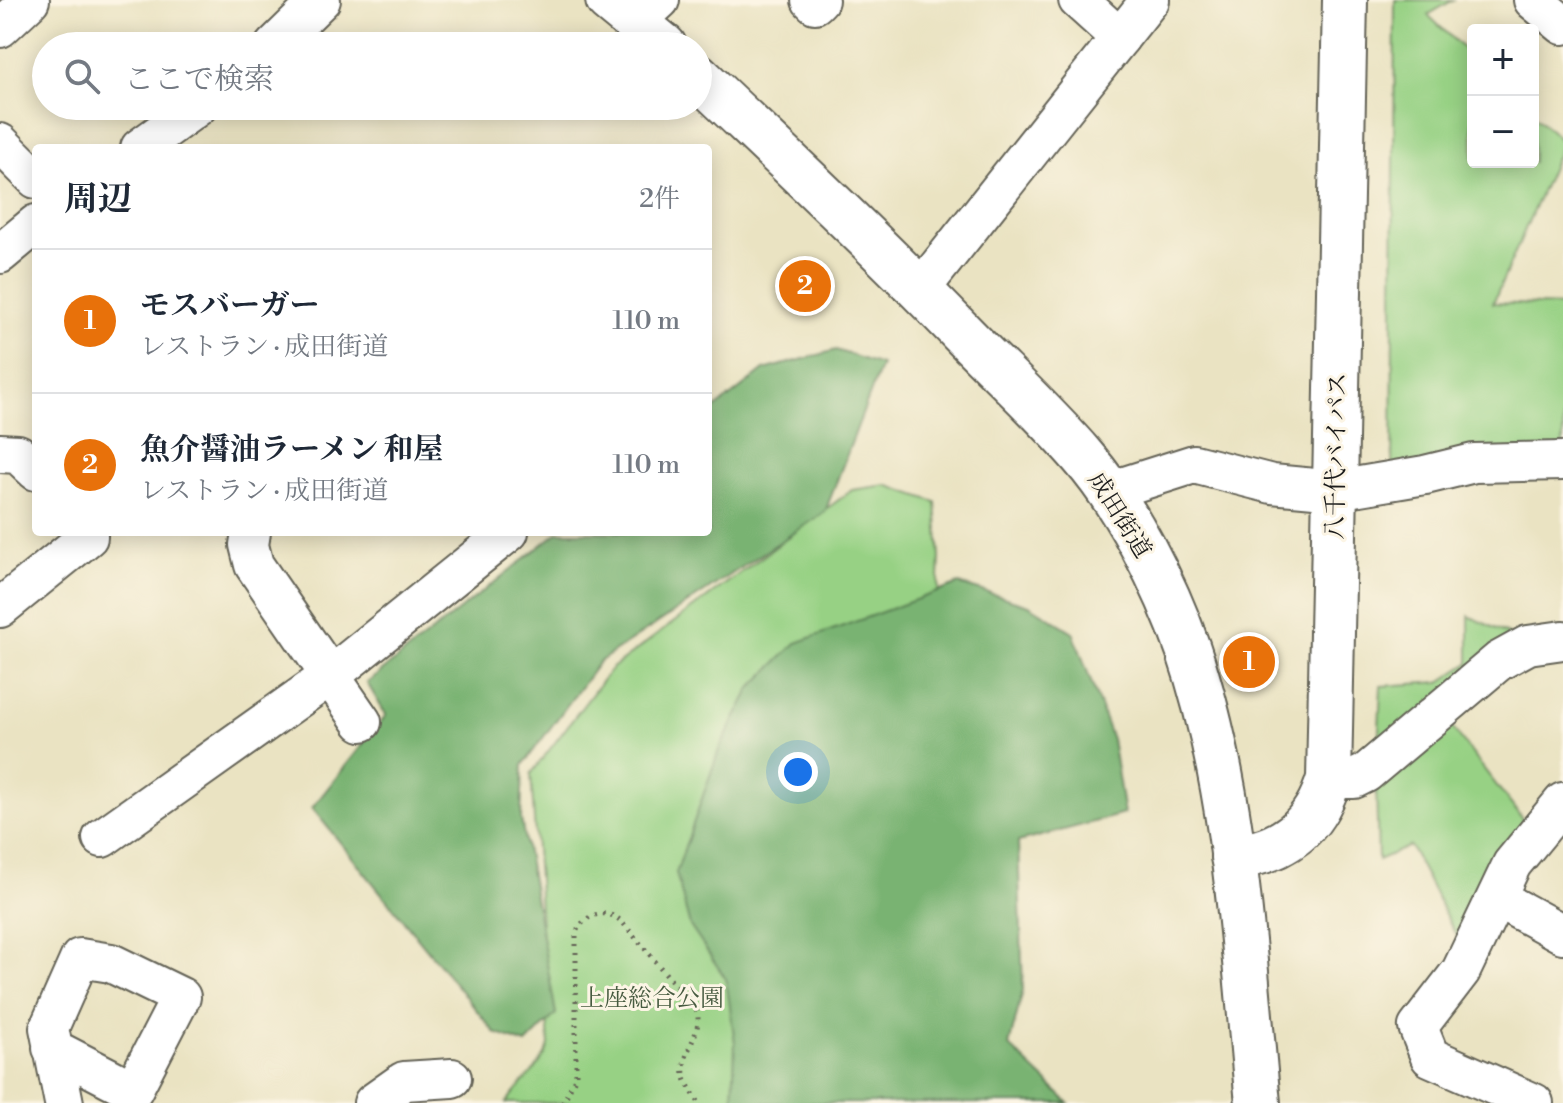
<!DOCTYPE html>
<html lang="ja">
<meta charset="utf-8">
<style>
:root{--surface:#fff;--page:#f2f2f3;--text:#1f2937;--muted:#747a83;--line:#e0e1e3;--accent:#111827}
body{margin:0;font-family:"Libre Bodoni","Noto Serif JP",serif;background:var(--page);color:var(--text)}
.controls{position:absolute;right:24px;top:24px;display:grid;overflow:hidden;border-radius:8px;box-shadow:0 4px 20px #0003}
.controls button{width:72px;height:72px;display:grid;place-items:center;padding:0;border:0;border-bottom:2px solid var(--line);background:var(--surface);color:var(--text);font:40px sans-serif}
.you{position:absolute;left:798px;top:772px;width:28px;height:28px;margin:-20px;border:6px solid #fff;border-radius:50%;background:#1a73e8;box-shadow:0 0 0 12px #1a73e833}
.badge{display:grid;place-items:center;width:52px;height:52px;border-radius:50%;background:var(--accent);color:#fff;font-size:26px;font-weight:700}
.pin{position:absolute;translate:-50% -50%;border:4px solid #fff;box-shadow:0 2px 8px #0006}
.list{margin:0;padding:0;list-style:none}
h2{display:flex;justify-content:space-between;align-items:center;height:104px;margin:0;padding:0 32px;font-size:34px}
h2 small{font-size:26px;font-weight:400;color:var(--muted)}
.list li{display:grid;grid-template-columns:52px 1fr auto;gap:24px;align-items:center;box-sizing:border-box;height:144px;padding:0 32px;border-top:2px solid var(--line)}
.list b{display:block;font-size:30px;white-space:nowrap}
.list p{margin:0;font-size:26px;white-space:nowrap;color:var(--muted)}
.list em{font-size:26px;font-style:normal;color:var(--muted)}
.icon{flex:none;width:44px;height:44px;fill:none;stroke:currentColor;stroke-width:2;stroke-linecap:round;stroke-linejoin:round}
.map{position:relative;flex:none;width:1563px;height:1103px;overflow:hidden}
.search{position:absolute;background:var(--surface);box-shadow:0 4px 20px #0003;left:32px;top:32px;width:680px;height:88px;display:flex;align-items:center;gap:20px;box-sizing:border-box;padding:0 28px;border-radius:44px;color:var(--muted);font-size:30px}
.panel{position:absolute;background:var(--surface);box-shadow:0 4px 20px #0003;left:32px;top:144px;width:680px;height:392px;border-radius:8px}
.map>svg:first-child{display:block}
.green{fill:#97d184;stroke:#5a7650;stroke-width:2}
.forest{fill:#79b372;stroke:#4a6847;stroke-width:2}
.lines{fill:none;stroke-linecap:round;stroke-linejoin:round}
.minor-casing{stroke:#646256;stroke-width:42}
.highway-casing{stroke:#646256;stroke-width:48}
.path{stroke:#646256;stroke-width:5;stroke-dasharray:2 6;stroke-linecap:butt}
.minor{stroke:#fff;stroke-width:38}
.highway{stroke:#fff;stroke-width:44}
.labels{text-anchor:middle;stroke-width:6;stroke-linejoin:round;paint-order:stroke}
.street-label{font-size:24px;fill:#1c1c1c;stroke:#fcf5e5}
.park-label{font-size:24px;fill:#475b40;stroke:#fcf5e5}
</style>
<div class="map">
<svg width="1563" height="1103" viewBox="0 0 1563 1103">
<rect width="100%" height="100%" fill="#fcf5e5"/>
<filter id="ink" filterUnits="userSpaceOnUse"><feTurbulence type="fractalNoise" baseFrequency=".0125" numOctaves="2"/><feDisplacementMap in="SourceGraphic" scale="16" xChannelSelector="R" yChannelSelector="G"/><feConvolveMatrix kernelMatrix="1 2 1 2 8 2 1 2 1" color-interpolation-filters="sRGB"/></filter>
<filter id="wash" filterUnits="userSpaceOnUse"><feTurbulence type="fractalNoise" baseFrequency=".006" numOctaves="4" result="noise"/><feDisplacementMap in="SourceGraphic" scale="32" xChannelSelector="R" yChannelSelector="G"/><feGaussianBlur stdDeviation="1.8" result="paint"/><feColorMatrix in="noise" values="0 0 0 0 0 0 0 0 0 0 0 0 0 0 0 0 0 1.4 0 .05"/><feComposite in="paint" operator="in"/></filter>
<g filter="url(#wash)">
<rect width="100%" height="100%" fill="#eae3c2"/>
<g class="green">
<path d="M1395,0H1453L1428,15L1473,58V162H1533V114L1563,142L1493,303L1563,306V453L1392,476Z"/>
<path d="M886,485L936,502L940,557L937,620L780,1103H506C519,1083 542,1068 549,1045L531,774L611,669L852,490Z"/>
<path d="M1469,616L1518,639L1378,751L1381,686L1440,682L1469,663Z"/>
<path d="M1444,717L1527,825L1457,937L1410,846L1378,860L1376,784Z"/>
</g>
<g class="forest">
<path d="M836,350L881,365L825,512L599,662L523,765L521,819L556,1014L526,1044L495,1033L312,808L386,715L367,683L558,532H708V414L764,370Z"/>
<path d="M959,584L1029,605L1073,632L1112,739L1124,814L1018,842L1023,990L1009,1046L1069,1103H733L735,1043L726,979L690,926L676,873L719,750L751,688L796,643Z"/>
</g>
</g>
<g filter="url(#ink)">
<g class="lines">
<g class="minor-casing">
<g id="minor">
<path d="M811,0L815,4L819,0"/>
<path d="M1078,0L1120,38"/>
<path d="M1533,0L1563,25"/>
<path d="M637,21L660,0"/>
<path d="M0,28L30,0"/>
<path d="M274,46L321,0"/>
<path d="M0,143L36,179"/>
<path d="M140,148L198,106"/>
<path d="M0,254L36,224"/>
<path d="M920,290L1150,0"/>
<path d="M0,453L18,454L36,471"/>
<path d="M1109,491L1194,464L1272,484L1336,490L1425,475L1474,463L1563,461"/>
<path d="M251,532L249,545L254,565L362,722"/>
<path d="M0,608L88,537V532"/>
<path d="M1329,779H1354L1366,773L1499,661L1528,645L1563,640"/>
<path d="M102,838L330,676L509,532"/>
<path d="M1497,898L1563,934"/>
<path d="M52,1048L133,1090L181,997L111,963L80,958L49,1028L64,1103"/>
<path d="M373,1103L404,1081L452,1078"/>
<path d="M1534,1103L1430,1057L1418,1027L1461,971L1512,864L1563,802"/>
</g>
</g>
<g class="highway-casing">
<g id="highway">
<path d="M608,0L664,46"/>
<path d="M698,76C787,161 877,245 962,333C1002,374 1045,413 1082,456C1126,506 1166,586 1188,649C1237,794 1243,952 1258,1103"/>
<path d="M1233,857C1283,852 1315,827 1329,779L1345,0"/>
</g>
</g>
<path class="path" d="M563,1103L576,1076V932C586,913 607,907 623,923L697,1011C703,1034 681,1052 684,1074C686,1085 694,1094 699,1103"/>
<use href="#minor" class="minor"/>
<use href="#highway" class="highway"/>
</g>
</g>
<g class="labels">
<g class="street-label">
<text transform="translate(1336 456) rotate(-89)" y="8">八千代バイパス</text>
<text transform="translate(1120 515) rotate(58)" y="8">成田街道</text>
</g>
<g class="park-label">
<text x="652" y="1006">上座総合公園</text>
</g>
</g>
</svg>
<div class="controls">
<button>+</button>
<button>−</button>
</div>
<div class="you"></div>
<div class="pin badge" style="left:1249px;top:662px;background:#e8710a">1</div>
<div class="pin badge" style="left:805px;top:286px;background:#e8710a">2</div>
<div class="search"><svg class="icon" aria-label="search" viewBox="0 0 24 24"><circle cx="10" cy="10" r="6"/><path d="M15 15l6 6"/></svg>ここで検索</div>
<section class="panel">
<h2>周辺<small>2件</small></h2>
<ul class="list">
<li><span class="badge" style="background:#e8710a">1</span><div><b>モスバーガー</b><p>レストラン · 成田街道</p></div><em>110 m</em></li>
<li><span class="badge" style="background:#e8710a">2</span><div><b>魚介醤油ラーメン 和屋</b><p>レストラン · 成田街道</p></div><em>110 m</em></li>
</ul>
</section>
</div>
